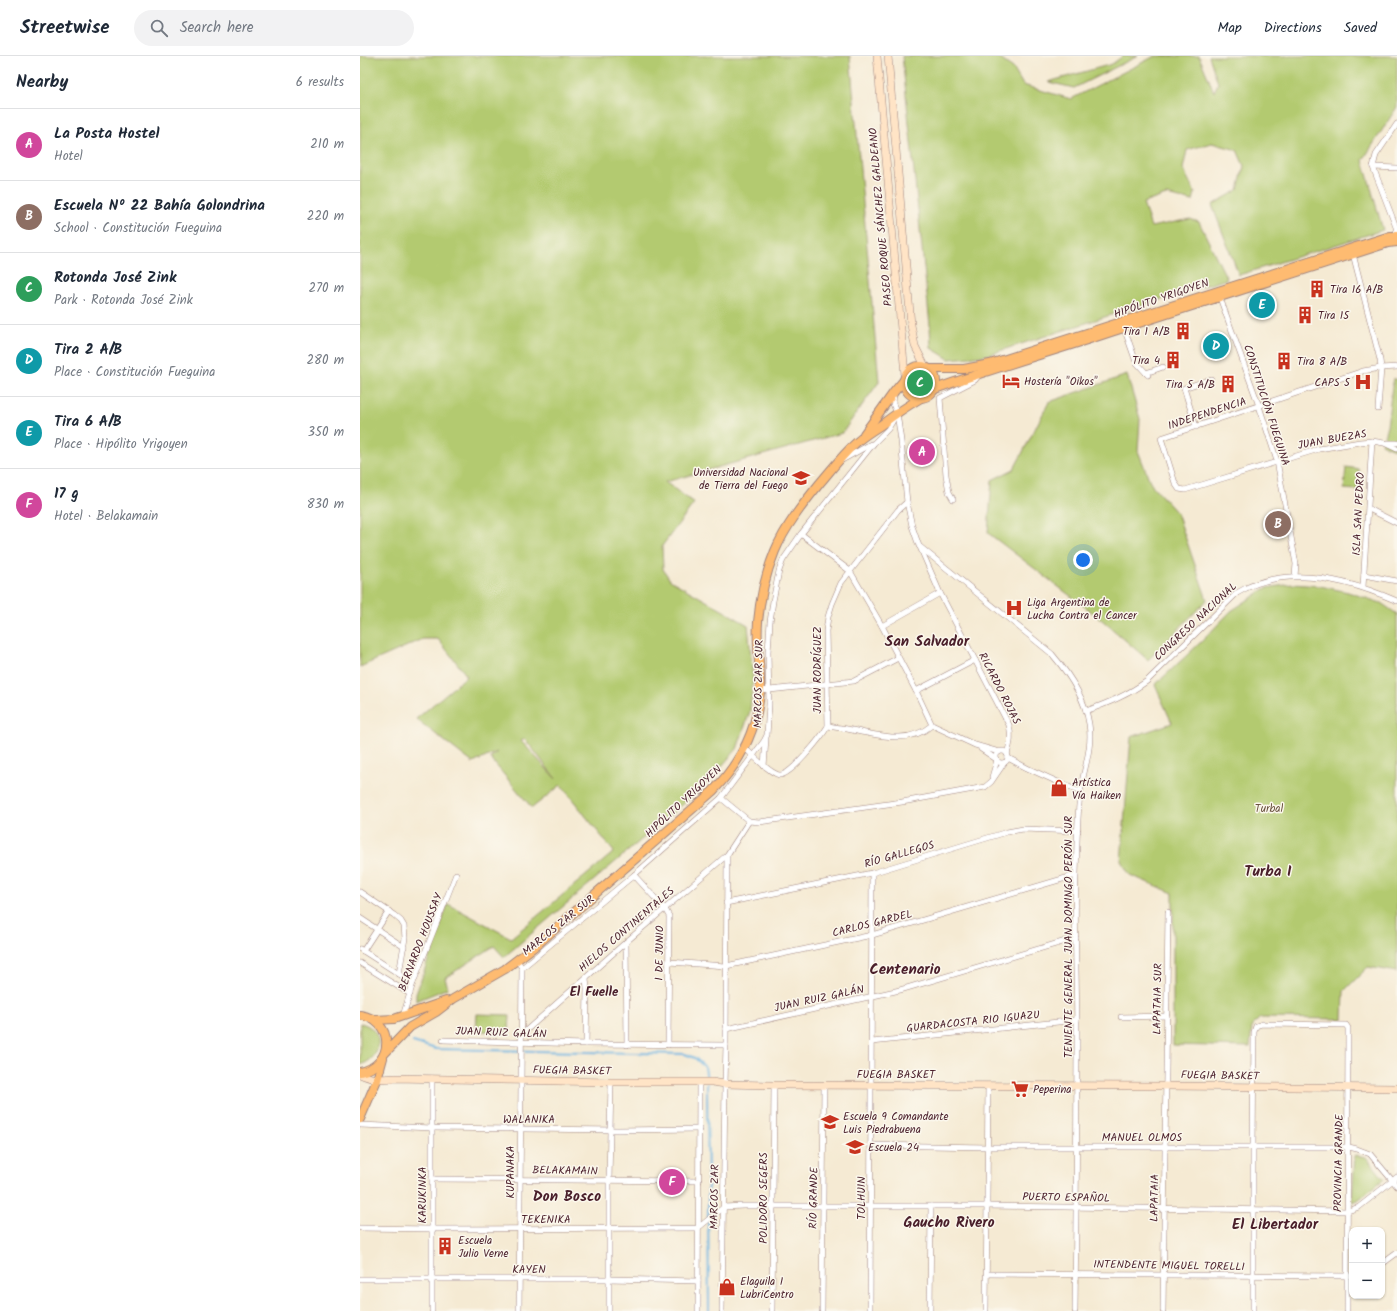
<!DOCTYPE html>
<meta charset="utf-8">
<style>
:root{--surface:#fff;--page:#f2f2f3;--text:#1f2937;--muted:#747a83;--line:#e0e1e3;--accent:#c8321e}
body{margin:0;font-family:Kalam,sans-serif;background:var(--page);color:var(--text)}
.controls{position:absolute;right:12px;bottom:12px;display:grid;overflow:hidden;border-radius:8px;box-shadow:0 1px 3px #0004}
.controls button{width:36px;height:36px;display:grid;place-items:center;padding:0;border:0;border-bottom:1px solid var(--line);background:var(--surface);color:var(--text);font:20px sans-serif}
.you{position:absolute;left:723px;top:504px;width:14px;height:14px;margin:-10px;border:3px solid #fff;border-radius:50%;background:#1a73e8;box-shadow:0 0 0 6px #1a73e833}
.badge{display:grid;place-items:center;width:26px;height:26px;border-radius:50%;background:var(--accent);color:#fff;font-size:13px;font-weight:700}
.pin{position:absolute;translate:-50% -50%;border:2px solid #fff;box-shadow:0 1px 4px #0006}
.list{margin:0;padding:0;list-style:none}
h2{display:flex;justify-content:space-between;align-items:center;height:52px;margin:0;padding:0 16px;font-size:17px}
h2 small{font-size:13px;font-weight:400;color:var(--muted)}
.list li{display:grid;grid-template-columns:26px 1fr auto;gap:12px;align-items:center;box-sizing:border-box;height:72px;padding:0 16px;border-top:1px solid var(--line)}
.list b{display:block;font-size:15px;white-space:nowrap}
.list p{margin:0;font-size:13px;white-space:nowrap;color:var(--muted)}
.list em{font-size:13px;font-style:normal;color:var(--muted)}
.icon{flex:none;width:22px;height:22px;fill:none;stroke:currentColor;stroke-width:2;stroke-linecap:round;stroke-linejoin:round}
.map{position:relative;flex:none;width:1037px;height:1255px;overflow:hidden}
header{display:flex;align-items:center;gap:24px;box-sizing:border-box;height:56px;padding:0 20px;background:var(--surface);border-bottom:1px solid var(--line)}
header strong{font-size:19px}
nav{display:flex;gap:22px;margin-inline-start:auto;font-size:14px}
.search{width:280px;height:36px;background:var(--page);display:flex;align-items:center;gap:10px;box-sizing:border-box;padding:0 14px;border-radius:22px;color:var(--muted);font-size:15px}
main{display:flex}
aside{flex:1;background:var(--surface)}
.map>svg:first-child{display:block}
.green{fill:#b3ca6f;stroke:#7e744d;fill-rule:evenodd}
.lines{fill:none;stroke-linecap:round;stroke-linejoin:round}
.stream{stroke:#69b2e1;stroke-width:2}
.street-casing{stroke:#a0847f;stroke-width:6}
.secondary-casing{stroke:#a0847f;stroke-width:8}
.primary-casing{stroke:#a0847f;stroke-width:10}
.street{stroke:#fff;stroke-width:5}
.secondary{stroke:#ffe4c6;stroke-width:7}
.primary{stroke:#febb71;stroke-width:8}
.labels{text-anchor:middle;stroke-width:3;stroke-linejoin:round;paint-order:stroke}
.street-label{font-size:11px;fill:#4a1f2b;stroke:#fbf7ec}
.poi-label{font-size:11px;fill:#4a1f2b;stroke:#fbf7ec;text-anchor:start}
.park-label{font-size:11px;fill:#6a523f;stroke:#fbf7ec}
.quarter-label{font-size:13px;font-weight:bold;fill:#4a1f2b;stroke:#fbf7ec}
.district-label{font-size:15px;font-weight:bold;fill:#4a1f2b;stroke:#fbf7ec}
</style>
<header>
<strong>Streetwise</strong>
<div class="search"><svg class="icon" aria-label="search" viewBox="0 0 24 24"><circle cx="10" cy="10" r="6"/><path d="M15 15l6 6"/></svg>Search here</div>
<nav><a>Map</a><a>Directions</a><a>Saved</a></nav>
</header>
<main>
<aside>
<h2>Nearby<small>6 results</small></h2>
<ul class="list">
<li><span class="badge" style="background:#d1479c">A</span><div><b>La Posta Hostel</b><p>Hotel</p></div><em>210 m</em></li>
<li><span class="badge" style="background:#8d6e63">B</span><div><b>Escuela Nº 22 Bahía Golondrina</b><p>School · Constitución Fueguina</p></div><em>220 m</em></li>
<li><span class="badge" style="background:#2e9e5b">C</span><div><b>Rotonda José Zink</b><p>Park · Rotonda José Zink</p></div><em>270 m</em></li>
<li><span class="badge" style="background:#0f9aa8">D</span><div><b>Tira 2 A/B</b><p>Place · Constitución Fueguina</p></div><em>280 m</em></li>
<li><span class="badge" style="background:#0f9aa8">E</span><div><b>Tira 6 A/B</b><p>Place · Hipólito Yrigoyen</p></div><em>350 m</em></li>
<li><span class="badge" style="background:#d1479c">F</span><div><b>17 g</b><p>Hotel · Belakamain</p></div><em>830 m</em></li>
</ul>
</aside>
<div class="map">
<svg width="1037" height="1255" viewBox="0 0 1037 1255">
<rect width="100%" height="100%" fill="#fbf7ec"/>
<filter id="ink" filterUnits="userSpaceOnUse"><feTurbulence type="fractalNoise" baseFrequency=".025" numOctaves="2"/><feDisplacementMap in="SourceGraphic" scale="8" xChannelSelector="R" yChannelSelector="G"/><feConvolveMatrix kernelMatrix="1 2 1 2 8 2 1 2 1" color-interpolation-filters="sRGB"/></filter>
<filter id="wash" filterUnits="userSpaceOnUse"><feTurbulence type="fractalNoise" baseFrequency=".012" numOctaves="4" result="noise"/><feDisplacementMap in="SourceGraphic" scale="16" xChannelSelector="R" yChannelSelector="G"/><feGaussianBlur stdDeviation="0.9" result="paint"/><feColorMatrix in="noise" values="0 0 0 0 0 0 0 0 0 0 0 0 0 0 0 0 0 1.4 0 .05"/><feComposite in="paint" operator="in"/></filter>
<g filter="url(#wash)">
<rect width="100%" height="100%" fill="#f5ead3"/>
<g class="green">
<path d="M0,0H490L519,326L482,377L305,426L334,447L302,490L303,513L310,524L388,569L393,622L390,655L377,693L342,732L144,901L134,890L85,922L88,932L56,945V938L88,848L151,882L254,796L201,729L172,752L130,702L137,696L113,707L56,663L107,620L78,583H63L0,611ZM165,683L196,723L161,685Z"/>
<path d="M542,0H636L653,12L663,29L711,43L795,0H839L854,36L858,27L849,0H1037V51L1003,104L1023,174L879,219L852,149L878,134L884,110L877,94L852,87L827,94L823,113L835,137L833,145L806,139L783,147L791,171L830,163L839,166L867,223L757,257L624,300L589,303L571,292L570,269Z"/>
<path d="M763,0H778L714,32L688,26L752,8Z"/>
<circle cx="560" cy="327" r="12"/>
<path d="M767,319L780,363L778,395L791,428L817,457L847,544L788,604L742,564L628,477L632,424L654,413L689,346Z"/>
<path d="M1033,323H1037V394L1021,388L1026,378Z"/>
<path d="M986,411L999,413L997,434L984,433Z"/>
<path d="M932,528L960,530L988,536L1021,547L1037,558V916L1008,911L984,935L983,963L900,962L892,970L890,991L813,989V837L770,819L761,805L771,681L812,667L795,629L842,585L871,555L906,532Z"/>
<path d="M117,958L150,959L149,976L116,975Z"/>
<path d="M0,967C25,972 24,1002 0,1009Z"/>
<path d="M995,1099L1006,1101L1024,1123L998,1144L992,1146Z"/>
</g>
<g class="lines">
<g class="stream">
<path d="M53,986L76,993L325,998L335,1002L345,1011L347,1024"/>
<path d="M347,1028L349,1255"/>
</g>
</g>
</g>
<g filter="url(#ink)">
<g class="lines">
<g class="street-casing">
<g id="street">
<path d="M1037,68L1016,99L1013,111L1036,171L1037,177"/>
<path d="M1013,111L1037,112"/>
<path d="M993,198L1020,304L1021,312L1018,353"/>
<path d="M859,239L899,350L917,405L936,508L935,520"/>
<path d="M763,269L776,306L788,319"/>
<path d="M1037,311L1021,312L1003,315L801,382L815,427L819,433L825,434L959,393L1000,386L1012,385L1024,387L1037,393"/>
<path d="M786,317L803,311"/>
<path d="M534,337L533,348L537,357L541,385L547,446L552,470L559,490L692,598C709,618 725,641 729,668C733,693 723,714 720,738C717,764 717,792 716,818C714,873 717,928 717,983C717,1074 716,1164 715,1255"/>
<path d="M836,371L824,332L851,323"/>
<path d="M1027,387H1037"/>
<path d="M482,404L511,388"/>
<path d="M593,443L589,436L586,419L580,342L615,324L620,318"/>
<path d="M1009,453L1037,467"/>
<path d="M441,478L490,515L522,570L556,635L572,669"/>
<path d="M560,491L580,537L649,669C652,680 650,688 647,698"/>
<path d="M1004,519L1037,525"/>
<path d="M1003,531L1012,385"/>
<path d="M522,570L580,537"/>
<path d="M400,635L494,625L538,602"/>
<path d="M556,635L615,604"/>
<path d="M726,655C748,647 768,639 787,625L877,537C926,507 987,523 1037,545"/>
<path d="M468,670C479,672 490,673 501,676C526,681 551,687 572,669L615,689L639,696"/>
<path d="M385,692C392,699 410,717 419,719C430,721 462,680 468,670L466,575L468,561L472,548L481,527L538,454L547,446"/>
<path d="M621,693L636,703"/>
<circle cx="642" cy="701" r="6"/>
<path d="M648,702L667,712L720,736"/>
<path d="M404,710L406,683"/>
<path d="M632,721L637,704"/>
<path d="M361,742L389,765"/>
<path d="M389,765L399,766L542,746L625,731L631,726L644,707"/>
<path d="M274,819L305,853L309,860L308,989"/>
<path d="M0,836L34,859L41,865L44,870L45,882L39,918"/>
<path d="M366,847L512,817L647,776L663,773L718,775"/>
<path d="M0,862L44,891"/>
<path d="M266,886L267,989"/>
<path d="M0,893L53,927"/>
<path d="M3,895L29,855"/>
<path d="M157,904L162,912L159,1255"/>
<path d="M309,906L366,910L512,879L716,819"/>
<path d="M0,907L50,938"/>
<path d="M162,912L274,819L361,742L404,685L407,679L409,648L408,596L410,566L413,545L419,515L423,504L441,478L514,387L528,373L535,361"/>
<path d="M226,922L227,933L226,988"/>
<path d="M43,960L53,927L96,818"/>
<path d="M761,961L807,960"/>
<path d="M366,973L540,934L716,882"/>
<path d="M161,979L266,886L367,799"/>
<path d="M83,984L226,988L366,989"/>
<path d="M512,986L717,964"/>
<path d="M0,1069L72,1072L258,1074L339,1073"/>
<path d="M511,1089L627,1091H989L997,1093L1010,1098L1037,1130"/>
<path d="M72,1123L339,1125"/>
<path d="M0,1172L72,1173L338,1172L364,1151L383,1150H627L988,1155L999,1151L1037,1121"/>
<path d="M1022,1208L1037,1197"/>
<path d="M627,1218L992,1220"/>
<path d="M0,1223H249L338,1225"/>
<path d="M72,1255V1022"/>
<path d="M249,1255V1124L251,1026"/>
<path d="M338,1255L339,1026"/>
<path d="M362,1255L365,1028L366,989L367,799L389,765"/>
<path d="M412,1255L414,1029"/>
<path d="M462,1255L464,1029"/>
<path d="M510,1255L512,817"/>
<path d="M570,1255L571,1150"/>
<path d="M626,1255L628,1030"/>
<path d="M803,1255L808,856"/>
<path d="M893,1255V1092L894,976L896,970L902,968L986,969L988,972L987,1255"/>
</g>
</g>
<g class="secondary-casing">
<g id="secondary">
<path d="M517,0L545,319"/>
<path d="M528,0L551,269L555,290L565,310"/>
<path d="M0,1018C16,1025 19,1023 35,1022L251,1026H352L365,1028L414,1029L806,1030L1037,1032"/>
</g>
</g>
<g class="primary-casing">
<g id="primary">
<circle cx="560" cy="326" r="16"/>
<path d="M569,313H604L630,308L1030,180H1037"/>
<path d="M575,333C633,312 692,296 751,276C843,246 936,217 1028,187L1037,186"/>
<path d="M504,378L534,336L544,324"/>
<path d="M0,959C35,964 35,1009 0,1016"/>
<path d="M15,964L34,963L86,945"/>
<path d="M25,997L50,971L76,956L93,943L145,913L179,887L353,735C380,707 397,674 400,636C401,613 396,589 398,566C400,543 406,517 415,495C425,471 443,448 460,427C472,413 484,397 498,385C505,379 513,374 521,369C534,359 547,350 561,342"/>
<path d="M0,1063L17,1024L23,1002"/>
</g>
</g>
<use href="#street" class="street"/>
<use href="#secondary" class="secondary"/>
<use href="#primary" class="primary"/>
</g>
</g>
<defs>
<g id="building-bare" transform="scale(1.38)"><path d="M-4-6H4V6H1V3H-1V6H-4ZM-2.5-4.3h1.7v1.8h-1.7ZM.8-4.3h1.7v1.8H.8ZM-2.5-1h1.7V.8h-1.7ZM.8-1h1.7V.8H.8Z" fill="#c8321e" stroke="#fbf7ec" stroke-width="2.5" paint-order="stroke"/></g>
<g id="hotel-bare" transform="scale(1.38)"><path d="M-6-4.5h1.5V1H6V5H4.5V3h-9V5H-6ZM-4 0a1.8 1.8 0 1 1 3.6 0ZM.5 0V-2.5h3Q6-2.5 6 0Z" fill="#c8321e" stroke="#fbf7ec" stroke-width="2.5" paint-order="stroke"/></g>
<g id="hospital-bare" transform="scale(1.38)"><path d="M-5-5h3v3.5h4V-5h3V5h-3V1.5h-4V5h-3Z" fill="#c8321e" stroke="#fbf7ec" stroke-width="2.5" paint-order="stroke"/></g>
<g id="university-bare" transform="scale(1.38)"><path d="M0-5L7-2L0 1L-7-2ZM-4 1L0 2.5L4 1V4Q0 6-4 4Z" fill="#c8321e" stroke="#fbf7ec" stroke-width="2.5" paint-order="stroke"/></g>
<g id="shop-bare" transform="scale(1.38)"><path d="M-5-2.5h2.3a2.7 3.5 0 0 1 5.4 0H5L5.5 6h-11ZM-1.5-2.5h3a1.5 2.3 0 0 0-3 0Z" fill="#c8321e" stroke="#fbf7ec" stroke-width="2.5" paint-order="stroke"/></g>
<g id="supermarket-bare" transform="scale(1.38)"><path d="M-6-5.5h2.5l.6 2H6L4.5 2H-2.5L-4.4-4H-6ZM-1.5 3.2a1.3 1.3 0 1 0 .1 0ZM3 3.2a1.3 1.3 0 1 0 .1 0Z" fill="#c8321e" stroke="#fbf7ec" stroke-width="2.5" paint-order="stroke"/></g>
<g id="school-bare" transform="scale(1.38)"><path d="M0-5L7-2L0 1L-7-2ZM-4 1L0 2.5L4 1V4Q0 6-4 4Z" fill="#c8321e" stroke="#fbf7ec" stroke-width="2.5" paint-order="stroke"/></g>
</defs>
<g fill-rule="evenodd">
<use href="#building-bare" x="957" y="233"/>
<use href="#building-bare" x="945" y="259"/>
<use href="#building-bare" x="823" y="275"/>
<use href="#building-bare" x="813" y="304"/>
<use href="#building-bare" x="924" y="305"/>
<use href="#hotel-bare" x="651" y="325"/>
<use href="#hospital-bare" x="1003" y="326"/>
<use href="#building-bare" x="868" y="328"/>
<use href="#university-bare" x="441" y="422"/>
<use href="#hospital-bare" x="654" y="552"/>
<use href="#shop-bare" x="699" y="732"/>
<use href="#supermarket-bare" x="660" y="1033"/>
<use href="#school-bare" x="470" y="1066"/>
<use href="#school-bare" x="495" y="1091"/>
<use href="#building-bare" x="85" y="1190"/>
<use href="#shop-bare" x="367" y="1231"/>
</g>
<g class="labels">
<g class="street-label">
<text transform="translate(520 161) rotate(-95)" y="4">PASEO ROQUE SÁNCHEZ GALDEANO</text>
<text transform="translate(801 242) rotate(-19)" y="4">HIPÓLITO YRIGOYEN</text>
<text transform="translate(907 349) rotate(72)" y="4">CONSTITUCIÓN FUEGUINA</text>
<text transform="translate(847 357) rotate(-18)" y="4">INDEPENDENCIA</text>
<text transform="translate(972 383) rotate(-10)" y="4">JUAN BUEZAS</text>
<text transform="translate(998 458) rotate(-87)" y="4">ISLA SAN PEDRO</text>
<text transform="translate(835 565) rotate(-43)" y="4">CONGRESO NACIONAL</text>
<text transform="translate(457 614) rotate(-90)" y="4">JUAN RODRÍGUEZ</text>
<text transform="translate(398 628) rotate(-89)" y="4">MARCOS ZAR SUR</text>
<text transform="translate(640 632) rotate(63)" y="4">RICARDO ROJAS</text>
<text transform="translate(323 745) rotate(-43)" y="4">HIPÓLITO YRIGOYEN</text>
<text transform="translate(539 798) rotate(-16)" y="4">RÍO GALLEGOS</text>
<text transform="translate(512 867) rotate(-14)" y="4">CARLOS GARDEL</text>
<text transform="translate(198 869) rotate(-39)" y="4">MARCOS ZAR SUR</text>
<text transform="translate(266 873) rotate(-41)" y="4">HIELOS CONTINENTALES</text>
<text transform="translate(708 881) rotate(-90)" y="4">TENIENTE GENERAL JUAN DOMINGO PERÓN SUR</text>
<text transform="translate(60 886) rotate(-69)" y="4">BERNARDO HOUSSAY</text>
<text transform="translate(299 897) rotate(-89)" y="4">1 DE JUNIO</text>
<text transform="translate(459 942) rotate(-12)" y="4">JUAN RUIZ GALÁN</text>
<text transform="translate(797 943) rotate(-89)" y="4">LAPATAIA SUR</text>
<text transform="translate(613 965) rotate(-6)" y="4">GUARDACOSTA RIO IGUAZU</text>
<text transform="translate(141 976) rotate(2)" y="4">JUAN RUIZ GALÁN</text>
<text transform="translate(212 1014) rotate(1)" y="4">FUEGIA BASKET</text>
<text x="536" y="1022">FUEGIA BASKET</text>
<text transform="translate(860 1019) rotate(1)" y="4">FUEGIA BASKET</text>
<text x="169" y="1067">WALANIKA</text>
<text x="782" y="1085">MANUEL OLMOS</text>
<text transform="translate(978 1107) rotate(-89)" y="4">PROVINCIA GRANDE</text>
<text transform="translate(205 1114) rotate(1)" y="4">BELAKAMAIN</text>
<text transform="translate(150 1116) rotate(-90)" y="4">KUPANAKA</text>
<text transform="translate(62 1139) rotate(-90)" y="4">KARUKINKA</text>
<text transform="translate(354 1141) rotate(-89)" y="4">MARCOS ZAR</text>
<text transform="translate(706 1141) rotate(1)" y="4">PUERTO ESPAÑOL</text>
<text transform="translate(403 1142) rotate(-90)" y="4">POLIDORO SEGERS</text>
<text transform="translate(453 1142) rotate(-89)" y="4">RÍO GRANDE</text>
<text transform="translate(501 1142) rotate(-90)" y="4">TOLHUIN</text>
<text transform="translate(794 1142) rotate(-89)" y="4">LAPATAIA</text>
<text x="186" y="1167">TEKENIKA</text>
<text transform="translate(809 1209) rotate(1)" y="4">INTENDENTE MIGUEL TORELLI</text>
<text x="169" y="1217">KAYEN</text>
</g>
<g class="poi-label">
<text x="970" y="237">Tira 16 A/B</text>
<text x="958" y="263">Tira 15</text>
<text x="810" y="279" text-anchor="end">Tira 1 A/B</text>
<text x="800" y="308" text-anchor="end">Tira 4</text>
<text x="937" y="309">Tira 8 A/B</text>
<text x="664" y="329">Hostería "Oikos"</text>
<text x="990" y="330" text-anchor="end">CAPS 5</text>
<text x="855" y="332" text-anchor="end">Tira 5 A/B</text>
<text x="428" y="420" text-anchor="end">Universidad Nacional<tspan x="428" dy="13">de Tierra del Fuego</tspan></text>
<text x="667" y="550">Liga Argentina de<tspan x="667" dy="13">Lucha Contra el Cancer</tspan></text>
<text x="712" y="730">Artística<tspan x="712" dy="13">Vía Haiken</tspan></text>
<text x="673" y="1037">Peperina</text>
<text x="483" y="1064">Escuela 9 Comandante<tspan x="483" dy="13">Luis Piedrabuena</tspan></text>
<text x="508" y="1095">Escuela 24</text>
<text x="98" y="1188">Escuela<tspan x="98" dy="13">Julio Verne</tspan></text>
<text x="380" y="1229">Elaguila I<tspan x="380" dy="13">LubriCentro</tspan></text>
</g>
<g class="park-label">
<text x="909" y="756">Turbal</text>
</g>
<g class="quarter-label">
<text x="234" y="940">El Fuelle</text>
</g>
<g class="district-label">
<text x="567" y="590">San Salvador</text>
<text x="908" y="820">Turba I</text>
<text x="545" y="918">Centenario</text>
<text x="207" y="1145">Don Bosco</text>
<text x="589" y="1171">Gaucho Rivero</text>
<text x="915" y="1173">El Libertador</text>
</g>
</g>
</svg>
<div class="controls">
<button>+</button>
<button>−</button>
</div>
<div class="you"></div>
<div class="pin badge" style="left:562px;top:396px;background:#d1479c">A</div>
<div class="pin badge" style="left:918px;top:468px;background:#8d6e63">B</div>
<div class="pin badge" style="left:560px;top:327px;background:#2e9e5b">C</div>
<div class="pin badge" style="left:856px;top:290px;background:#0f9aa8">D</div>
<div class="pin badge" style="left:902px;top:249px;background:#0f9aa8">E</div>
<div class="pin badge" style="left:312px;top:1126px;background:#d1479c">F</div>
</div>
</main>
